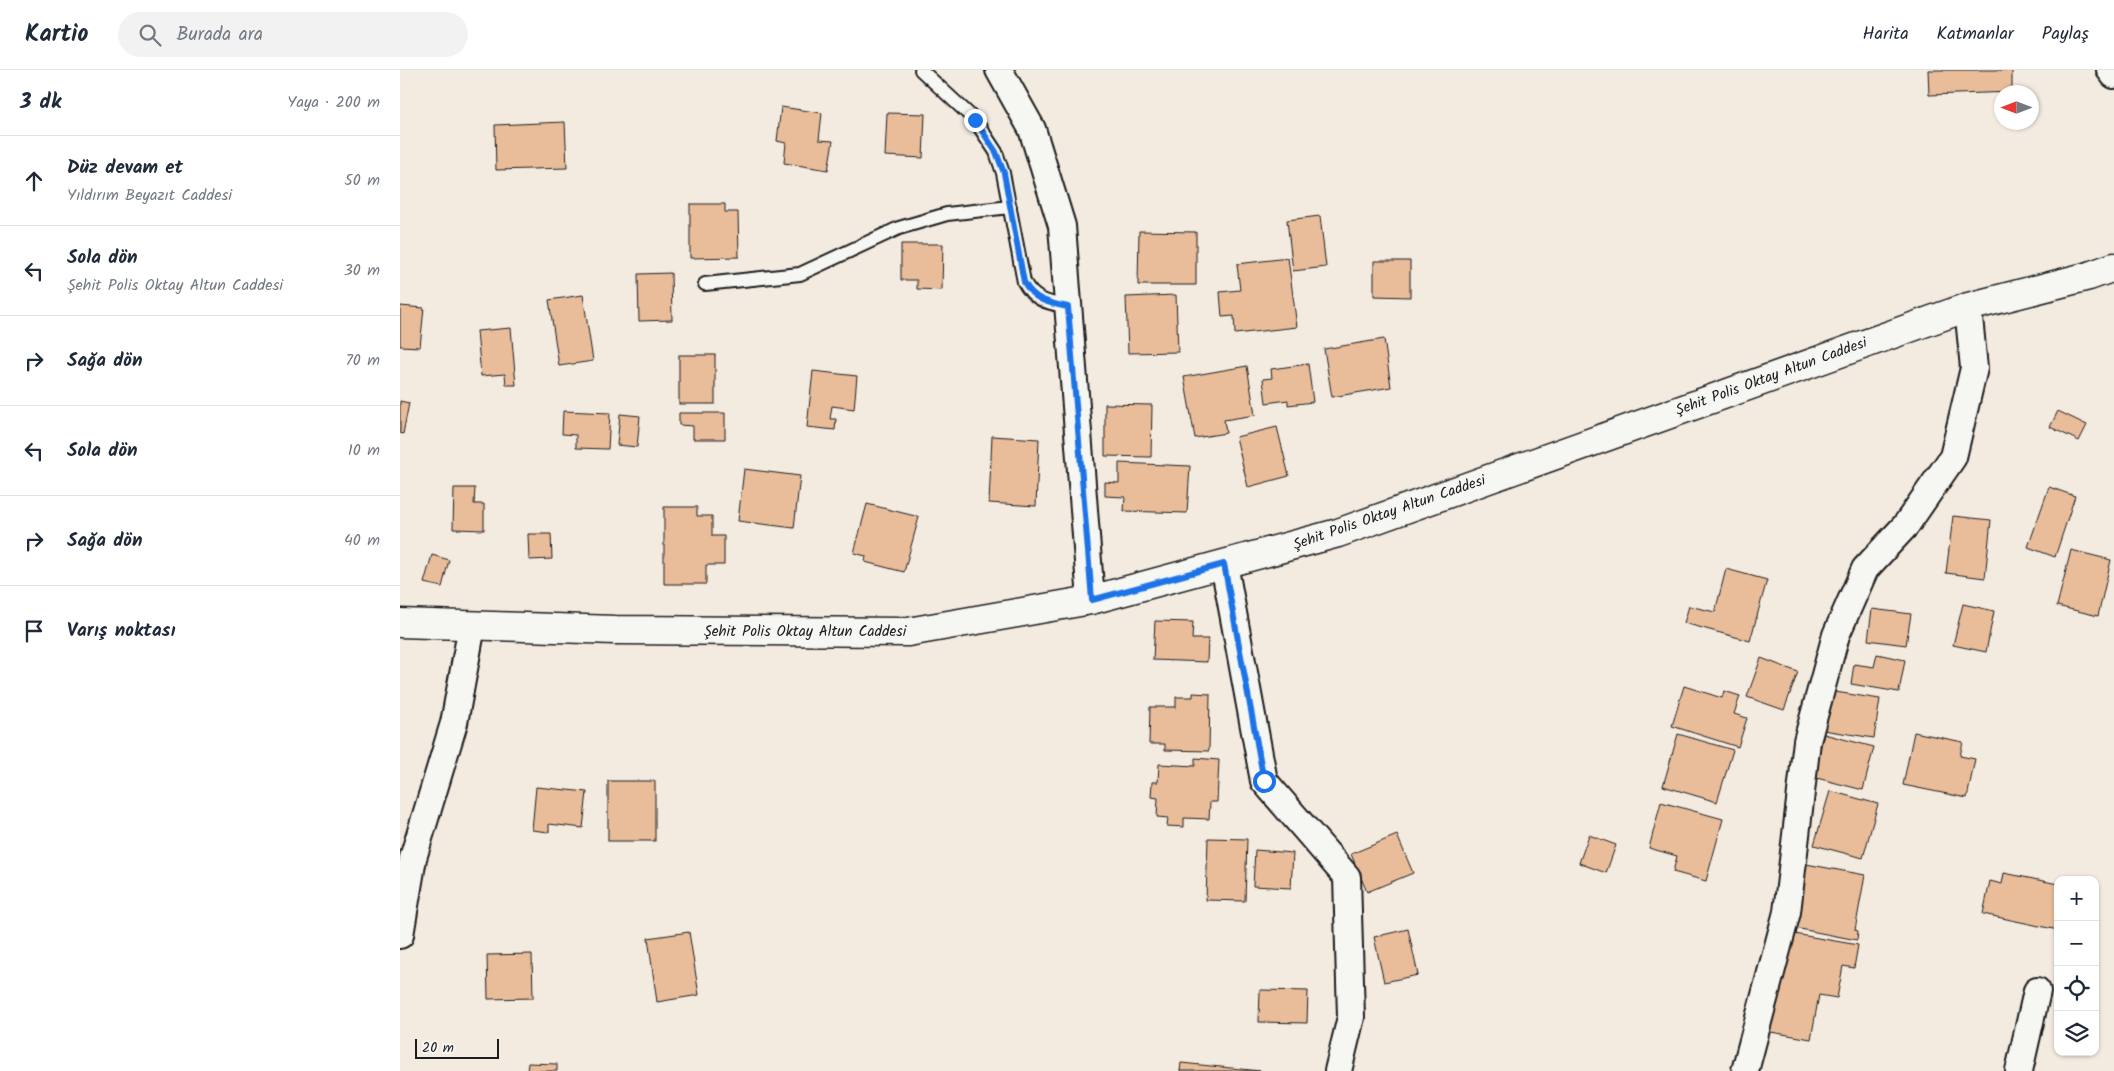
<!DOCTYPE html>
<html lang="tr">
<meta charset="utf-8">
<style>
:root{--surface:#fff;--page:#f2f2f3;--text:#1f2937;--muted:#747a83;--line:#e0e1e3}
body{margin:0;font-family:Kalam,sans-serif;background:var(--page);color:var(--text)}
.controls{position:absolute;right:15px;bottom:15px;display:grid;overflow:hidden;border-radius:10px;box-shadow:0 1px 4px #0004}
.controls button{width:45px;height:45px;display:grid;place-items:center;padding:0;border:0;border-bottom:1px solid var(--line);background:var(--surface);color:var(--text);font:25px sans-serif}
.compass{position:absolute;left:1594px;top:15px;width:45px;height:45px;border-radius:50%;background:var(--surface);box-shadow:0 1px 4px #0004;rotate:270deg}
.scale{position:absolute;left:15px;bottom:12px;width:84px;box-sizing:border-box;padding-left:5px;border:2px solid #1c1c1c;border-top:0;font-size:14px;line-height:18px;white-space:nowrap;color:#1c1c1c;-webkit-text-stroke:4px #f6f6f2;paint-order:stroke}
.stop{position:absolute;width:15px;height:15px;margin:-11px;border:4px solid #1a73e8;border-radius:50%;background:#fff}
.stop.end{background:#1a73e8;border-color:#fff;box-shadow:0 1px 5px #0008}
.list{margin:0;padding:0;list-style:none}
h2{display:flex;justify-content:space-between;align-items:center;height:65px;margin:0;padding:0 20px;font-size:21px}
h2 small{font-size:16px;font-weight:400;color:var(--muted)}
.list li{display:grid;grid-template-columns:32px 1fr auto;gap:15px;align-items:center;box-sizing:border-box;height:90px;padding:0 20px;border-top:1px solid var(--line)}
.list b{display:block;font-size:19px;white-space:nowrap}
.list p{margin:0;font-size:16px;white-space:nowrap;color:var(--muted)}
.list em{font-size:16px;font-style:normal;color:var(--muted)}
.icon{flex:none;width:28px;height:28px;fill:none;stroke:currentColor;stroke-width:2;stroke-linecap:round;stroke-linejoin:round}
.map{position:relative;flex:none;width:1714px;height:1001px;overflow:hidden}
header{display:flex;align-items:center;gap:30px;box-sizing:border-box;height:70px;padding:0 25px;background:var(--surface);border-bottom:1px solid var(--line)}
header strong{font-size:24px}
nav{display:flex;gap:28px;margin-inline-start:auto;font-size:18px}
.search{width:350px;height:45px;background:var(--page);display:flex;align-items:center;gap:12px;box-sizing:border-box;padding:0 18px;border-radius:28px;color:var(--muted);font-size:19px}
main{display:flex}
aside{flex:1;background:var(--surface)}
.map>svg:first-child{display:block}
.building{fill:#eabd9a;stroke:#1c1c1c}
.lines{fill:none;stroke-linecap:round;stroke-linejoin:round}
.lane-casing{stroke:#1c1c1c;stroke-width:16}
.street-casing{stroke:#1c1c1c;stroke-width:30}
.secondary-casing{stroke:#1c1c1c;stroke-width:31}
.lane{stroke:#f6f6f2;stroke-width:12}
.street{stroke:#f6f6f2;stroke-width:26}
.secondary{stroke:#f6f6f2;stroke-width:28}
.route{stroke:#1a73e8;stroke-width:6}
.labels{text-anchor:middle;stroke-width:5;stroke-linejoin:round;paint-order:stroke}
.street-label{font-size:15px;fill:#1c1c1c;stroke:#f6f6f2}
</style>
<header>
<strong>Kartio</strong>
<div class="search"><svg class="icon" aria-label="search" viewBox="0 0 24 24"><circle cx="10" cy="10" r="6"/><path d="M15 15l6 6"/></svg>Burada ara</div>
<nav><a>Harita</a><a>Katmanlar</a><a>Paylaş</a></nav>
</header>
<main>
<aside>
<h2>3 dk<small>Yaya · 200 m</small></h2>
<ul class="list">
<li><svg class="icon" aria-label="ahead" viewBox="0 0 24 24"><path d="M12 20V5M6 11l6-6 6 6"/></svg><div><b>Düz devam et</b><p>Yıldırım Beyazıt Caddesi</p></div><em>50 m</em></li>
<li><svg class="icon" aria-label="left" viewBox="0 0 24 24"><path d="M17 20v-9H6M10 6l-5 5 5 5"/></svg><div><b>Sola dön</b><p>Şehit Polis Oktay Altun Caddesi</p></div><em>30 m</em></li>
<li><svg class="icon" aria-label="right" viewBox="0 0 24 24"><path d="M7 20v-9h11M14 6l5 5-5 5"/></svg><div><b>Sağa dön</b></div><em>70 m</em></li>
<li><svg class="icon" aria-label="left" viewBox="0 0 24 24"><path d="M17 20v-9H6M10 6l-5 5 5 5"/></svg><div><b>Sola dön</b></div><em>10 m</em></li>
<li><svg class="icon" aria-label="right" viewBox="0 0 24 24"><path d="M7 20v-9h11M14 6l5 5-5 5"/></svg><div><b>Sağa dön</b></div><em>40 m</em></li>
<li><svg class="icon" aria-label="arrive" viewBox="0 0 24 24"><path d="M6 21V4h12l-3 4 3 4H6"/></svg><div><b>Varış noktası</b></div></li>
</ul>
</aside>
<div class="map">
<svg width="1714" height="1001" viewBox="0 0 1714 1001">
<rect width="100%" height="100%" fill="#f4ebe0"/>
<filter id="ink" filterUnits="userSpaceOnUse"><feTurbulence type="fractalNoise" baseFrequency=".02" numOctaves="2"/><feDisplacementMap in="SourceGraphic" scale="10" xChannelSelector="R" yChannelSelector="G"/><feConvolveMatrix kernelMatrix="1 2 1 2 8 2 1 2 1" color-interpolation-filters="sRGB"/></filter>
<g filter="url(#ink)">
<g class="building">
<path d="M1528,0H1612V22L1529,25Z"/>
<path d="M381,37L422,43L419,70L433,71L428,100L384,93L386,73L377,71Z"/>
<path d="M487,43L525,44L523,88L485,86Z"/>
<path d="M165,52L167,98L96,100L95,55Z"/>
<path d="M290,134H325V142H338L339,187L290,188Z"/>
<path d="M920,146L926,197L893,201L887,150Z"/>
<path d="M739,161L796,162V215H738Z"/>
<path d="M501,174H543L542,220L517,219V210H501Z"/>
<path d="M888,188L897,257L835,264L834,246L822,247L820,222L840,220L837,194Z"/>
<path d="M974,191H1010V227L974,226Z"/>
<path d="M271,203L272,250L239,251L238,204Z"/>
<path d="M183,225L193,291L159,296L149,230Z"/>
<path d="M776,225L778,282L728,283L726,227Z"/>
<path d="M0,236L24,238L20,277L0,276Z"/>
<path d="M111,258L116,315H106L105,304L81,306L77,261Z"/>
<path d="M984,269L991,317L932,327L924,279Z"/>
<rect x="279" y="285" width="36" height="49"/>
<path d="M908,294L913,332L888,335V330L866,333L863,309L872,308L871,299Z"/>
<path d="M847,296L855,345L824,350L826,363L795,368L784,307Z"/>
<path d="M413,301L457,306L454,339L432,336L430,349H436L435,360L407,357Z"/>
<path d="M0,331L9,333L3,364L0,363Z"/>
<path d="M705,334L752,335L751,387L705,386Z"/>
<path d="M163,341L210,343L208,379L176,378V365L162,364Z"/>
<path d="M1658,341L1687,355L1679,371L1650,357Z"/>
<path d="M279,343H325V369H293V356L279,355Z"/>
<path d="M220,344L240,346L237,377L217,375Z"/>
<path d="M877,357L889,406L848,417L836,367Z"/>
<path d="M592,366L639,369L636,436L589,433Z"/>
<path d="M719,393L790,396L787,443L724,441L725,427L705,426V412L719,413Z"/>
<path d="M344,399L400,406L394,458L338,451Z"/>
<path d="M1649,417L1675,426L1655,487L1628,477Z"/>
<path d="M54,418H75L74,434H84V460L53,459Z"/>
<path d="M467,434L519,447L504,502L465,492L466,486L454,483Z"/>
<path d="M264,437H297V446H312V466H324V495H306V514H264Z"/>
<path d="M1553,446L1591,450L1585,508L1546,503Z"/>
<path d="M128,464H151L152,489L129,490Z"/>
<path d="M1671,480L1711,490L1698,546L1657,536Z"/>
<path d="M32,485L49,490L42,517L24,513Z"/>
<path d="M1326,499L1367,510L1350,571L1284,553L1289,536L1315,542Z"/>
<path d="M1563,534L1594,541L1586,582L1553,575Z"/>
<path d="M1472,539L1511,544L1506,575L1468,570Z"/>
<path d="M755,551L793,552L792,569H808L807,592L753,590Z"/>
<path d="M1477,584L1505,590L1499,622L1451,614L1454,594L1474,597Z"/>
<path d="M1361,588L1398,602L1384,640L1347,627Z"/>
<path d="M1284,616L1322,628L1324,621L1340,626L1334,644L1347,648L1338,677L1272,656Z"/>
<path d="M1429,621L1480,629L1474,668L1423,660Z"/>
<path d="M793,623L810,624L809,681L765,680V674H749L750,637H776V627H793Z"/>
<path d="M1514,662L1563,672L1560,686L1575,689L1567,728L1503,715Z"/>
<path d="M1278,664L1333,680L1317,732L1263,716Z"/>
<path d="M1424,664L1474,677L1463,720L1413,707Z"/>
<path d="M795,688L819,690L817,732H810L809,749L784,748V757L767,756L768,748L757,747L758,728L751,727L752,712H758L759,694L795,696Z"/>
<rect x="208" y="711" width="47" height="60"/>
<path d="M136,717L187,722L183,758L149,754V762L132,760Z"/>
<path d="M1430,721L1478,734L1463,788L1414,775Z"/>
<path d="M1261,732L1323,749L1306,811L1273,802L1277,786L1249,778Z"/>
<path d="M997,765L1013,803L967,822L951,784Z"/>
<path d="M1189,765L1216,775L1206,803L1179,793Z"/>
<path d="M808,768L847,769L845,831L806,830Z"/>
<path d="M855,780L893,783L891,818L853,816Z"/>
<path d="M1406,794L1465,805L1455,860L1458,861L1457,870L1395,858Z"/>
<path d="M1604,803L1658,814V860L1583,844L1590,811L1602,814Z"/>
<path d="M1008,859L1018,905L984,912L974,867Z"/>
<path d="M289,862L299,925L257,932L248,868Z"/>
<path d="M1383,862L1458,875L1454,898L1443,896L1437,928L1419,925L1411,969L1365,961Z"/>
<path d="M132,884L133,928L88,929L87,885Z"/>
<path d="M860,920L908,921L907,953L859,952Z"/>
<path d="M128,993L157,994V1001H127Z"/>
<path d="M781,993L861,1001H780Z"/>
</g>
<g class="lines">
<g class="lane-casing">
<g id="lane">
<path d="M521,0L575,50L596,82L603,103L624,212C634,231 649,233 668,237"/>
<path d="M305,214L400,204L499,158L547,144L610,137"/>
</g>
</g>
<g class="street-casing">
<g id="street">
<path d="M599,0L632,59L662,156L691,530"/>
<path d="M1710,0L1714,5"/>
<path d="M824,494L864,711L947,807L951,947L938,1001"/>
<path d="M0,865L13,788L54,653L72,556"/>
<path d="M1345,1001L1387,842L1407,671L1436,565L1465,499L1506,455L1553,387L1574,298L1568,237"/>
<path d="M1619,1001L1637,921"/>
</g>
</g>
<g class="secondary-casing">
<path id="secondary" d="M0,553L215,560L508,562L691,530L938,463L1568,237L1689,206L1714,197"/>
</g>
<use href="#lane" class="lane"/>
<use href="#street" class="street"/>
<use href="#secondary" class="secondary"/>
</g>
</g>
<g class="lines" filter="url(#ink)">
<path class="route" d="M575,50L596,82L604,103L624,212C634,231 649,233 668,237L692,530L824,494L864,711"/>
</g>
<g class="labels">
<g class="street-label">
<text transform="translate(1371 306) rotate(-20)" y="5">Şehit Polis Oktay Altun Caddesi</text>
<text transform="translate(989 442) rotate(-19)" y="5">Şehit Polis Oktay Altun Caddesi</text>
<text x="405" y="566">Şehit Polis Oktay Altun Caddesi</text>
</g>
</g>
</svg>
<div class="controls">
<button>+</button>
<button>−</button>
<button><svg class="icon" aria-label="locate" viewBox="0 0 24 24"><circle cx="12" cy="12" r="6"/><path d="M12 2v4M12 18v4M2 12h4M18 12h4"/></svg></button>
<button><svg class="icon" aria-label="layers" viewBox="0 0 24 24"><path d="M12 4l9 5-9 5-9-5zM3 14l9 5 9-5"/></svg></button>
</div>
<svg class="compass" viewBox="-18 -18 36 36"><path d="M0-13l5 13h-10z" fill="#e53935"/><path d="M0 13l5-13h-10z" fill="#747a83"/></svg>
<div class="scale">20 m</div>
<div class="stop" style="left:864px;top:711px"></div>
<div class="stop end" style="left:575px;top:50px"></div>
</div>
</main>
